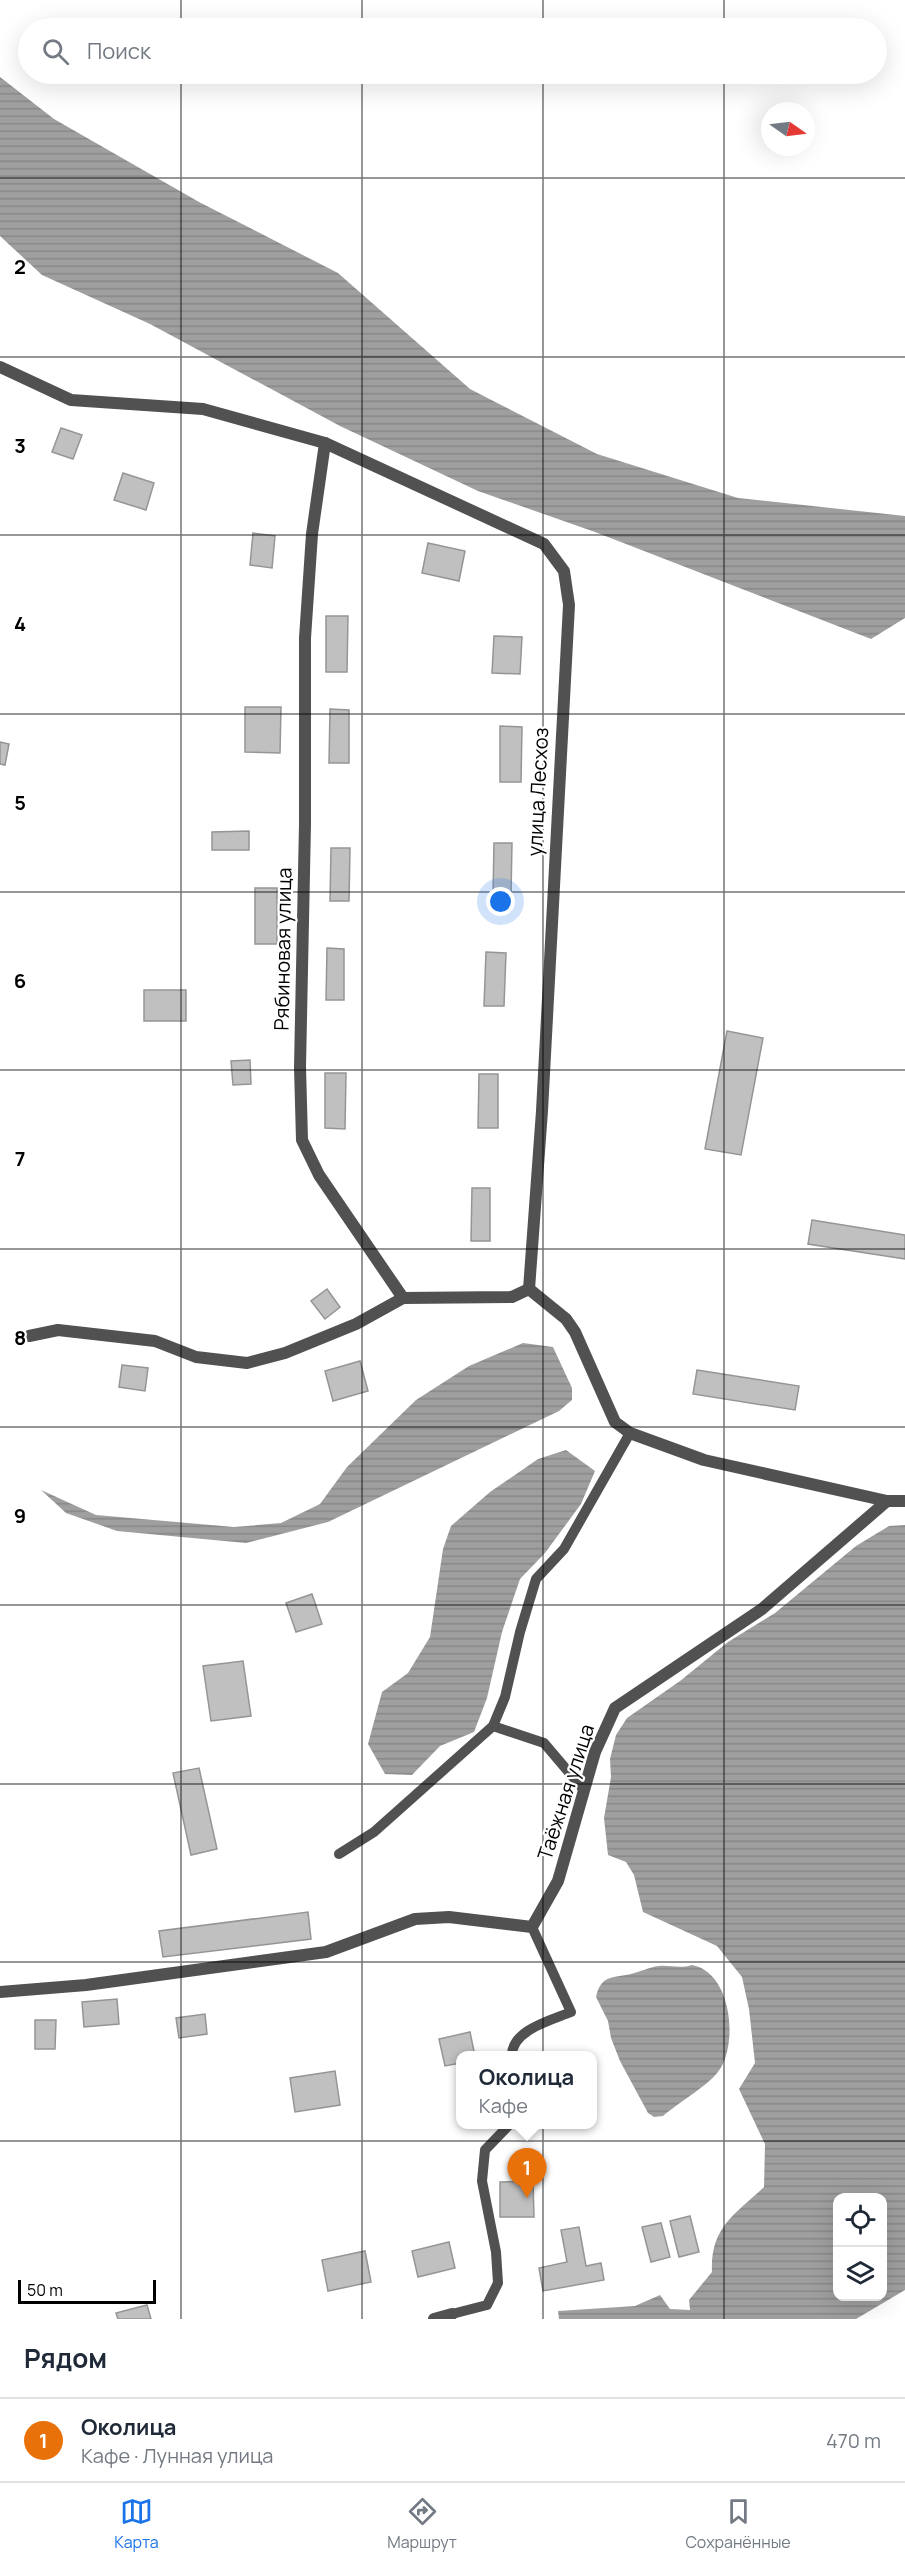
<!DOCTYPE html>
<html lang="ru">
<meta charset="utf-8">
<style>
:root{--surface:#fff;--page:#f6f6f7;--text:#1f2937;--muted:#747a83;--line:#e0e1e3;--accent:#1a73e8}
body{margin:0;font-family:Manrope,sans-serif;background:var(--page);color:var(--text)}
.controls{position:absolute;right:18px;bottom:18px;display:grid;overflow:hidden;border-radius:12px;box-shadow:0 6px 24px #0002}
.controls button{width:54px;height:54px;display:grid;place-items:center;padding:0;border:0;border-bottom:2px solid var(--line);background:var(--surface);color:var(--text);font:30px sans-serif}
.compass{position:absolute;left:761px;top:102px;width:54px;height:54px;border-radius:50%;background:var(--surface);box-shadow:0 6px 24px #0002;rotate:104deg}
.scale{position:absolute;left:18px;bottom:15px;width:138px;box-sizing:border-box;padding-left:6px;border:3px solid #000;border-top:0;font-size:16px;line-height:21px;white-space:nowrap;color:#000;-webkit-text-stroke:4px #fff;paint-order:stroke}
.you{position:absolute;left:501px;top:902px;width:21px;height:21px;margin:-15px;border:4px solid #fff;border-radius:50%;background:#1a73e8;box-shadow:0 0 0 9px #1a73e833}
.badge{display:grid;place-items:center;width:39px;height:39px;border-radius:50%;background:var(--accent);color:#fff;font-size:20px;font-weight:700}
.pin{position:absolute;translate:-50% -50px;filter:drop-shadow(0 2px 3px #0008)}
.pin::after{content:'';position:absolute;top:32px;width:21px;height:18px;background:inherit;clip-path:polygon(0 0,100% 0,50% 100%)}
.popup{position:absolute;left:456px;top:2051px;width:141px;height:78px;box-sizing:border-box;display:grid;place-content:center;border-radius:12px;background:var(--surface);filter:drop-shadow(0 2px 4px #0005);font-size:20px;white-space:nowrap;color:var(--muted)}
.popup b{font-size:22px;color:var(--text)}
.popup::after{content:'';position:absolute;left:50%;top:100%;margin-left:-12px;border:12px solid transparent;border-top-color:var(--surface)}
.list{margin:0;padding:0;list-style:none}
h2{display:flex;justify-content:space-between;align-items:center;height:78px;margin:0;padding:0 24px;font-size:26px}
h2 small{font-size:20px;font-weight:400;color:var(--muted)}
.list li{display:grid;grid-template-columns:39px 1fr auto;gap:18px;align-items:center;box-sizing:border-box;height:84px;padding:0 24px;border-top:2px solid var(--line)}
.list b{display:block;font-size:22px;white-space:nowrap}
.list p{margin:0;font-size:20px;white-space:nowrap;color:var(--muted)}
.list em{font-size:20px;font-style:normal;color:var(--muted)}
.icon{flex:none;width:33px;height:33px;fill:none;stroke:currentColor;stroke-width:2;stroke-linecap:round;stroke-linejoin:round}
.map{position:relative;flex:none;width:905px;height:2319px;overflow:hidden}
.search{position:absolute;background:var(--surface);box-shadow:0 6px 24px #0002;left:18px;right:18px;top:18px;height:66px;display:flex;align-items:center;gap:15px;box-sizing:border-box;padding:0 21px;border-radius:33px;color:var(--muted);font-size:22px}
.sheet{height:162px;background:var(--surface)}
nav{display:flex;justify-content:space-around;align-items:center;box-sizing:border-box;height:84px;border-top:2px solid var(--line);background:var(--surface);font-size:16px;color:var(--muted)}
nav a{display:grid;justify-items:center;gap:3px}
nav .on{color:var(--accent)}
.map>svg:first-child{display:block}
.water{fill:url(#water-rules);fill-rule:evenodd}
.building{fill:#c0c0c0;stroke:#959595;stroke-width:1.5}
.lines{fill:none;stroke-linecap:round;stroke-linejoin:round}
.lane{stroke:#515151;stroke-width:10}
.street{stroke:#515151;stroke-width:12}
.grid{fill:none;stroke:#000;stroke-width:1.5;stroke-opacity:0.55}
.labels{text-anchor:middle;stroke-width:4.5;stroke-linejoin:round;paint-order:stroke}
.street-label{font-size:20px;fill:#000;stroke:#fff}
.grid-label{font-size:20px;text-anchor:middle;font-weight:bold;fill:#000;stroke:#fff;stroke-width:4.5;stroke-linejoin:round;paint-order:stroke}
</style>
<div class="map">
<svg width="905" height="2319" viewBox="0 0 905 2319">
<defs>
<pattern id="water-rules" width="6" height="5" patternUnits="userSpaceOnUse" patternTransform="scale(1.5)"><rect width="6" height="5" fill="#9f9f9f"/><path d="M0 2.5h6" fill="none" stroke="#878787"/></pattern>
</defs>
<rect width="100%" height="100%" fill="#fff"/>
<g class="water">
<path d="M0,77L54,119L199,202L338,273L470,389L597,454L738,498L905,516V618L871,639L595,532L478,491L340,426L150,324L42,275L0,236Z"/>
<path d="M523,1343L553,1347L572,1388V1400L559,1411L328,1522L246,1543L117,1531L66,1513L41,1490L96,1515L234,1527L281,1523L320,1504L347,1467L416,1400L469,1366Z"/>
<path d="M566,1450L595,1471L581,1504L545,1553L520,1579L502,1632L487,1698L474,1732L440,1746L412,1775L385,1774L368,1744L382,1692L408,1673L430,1637L443,1549L451,1526L490,1492L538,1459Z"/>
<path d="M905,1525V2290L856,2319H559L558,2311L635,2306L660,2295L670,2309L690,2310L689,2300L712,2272C710,2228 734,2215 764,2187L765,2144L739,2089L755,2063L749,2009L742,1977L717,1946L643,1912L634,1875L626,1862L608,1855L604,1818L611,1777L610,1759L616,1735L627,1718L680,1681L728,1642L775,1613L856,1546L889,1526ZM838,2198H882V2296H838Z"/>
<path d="M692,1965C732,1972 739,2045 718,2072C706,2087 678,2103 663,2116L654,2117L648,2113L620,2061L611,2038L608,2021L596,1997C601,1975 612,1978 631,1974C640,1972 649,1967 659,1966C670,1965 681,1969 692,1965Z"/>
</g>
<g class="building">
<path d="M61,428L82,435L73,459L52,452Z"/>
<path d="M123,473L154,483L146,510L114,500Z"/>
<path d="M253,533L275,536L272,568L250,565Z"/>
<path d="M428,543L465,551L459,581L422,573Z"/>
<path d="M326,616H348L347,672H326Z"/>
<path d="M494,636L522,637L520,674L492,673Z"/>
<path d="M245,707H281L280,753L245,752Z"/>
<path d="M330,709L349,710V763H329Z"/>
<path d="M500,726L522,727L521,782H500Z"/>
<path d="M0,742L9,744L5,765L0,764Z"/>
<path d="M249,831V850H212V832Z"/>
<path d="M494,843H512L511,895H493Z"/>
<path d="M331,848H350L349,901H330Z"/>
<rect x="255" y="888" width="22" height="56"/>
<path d="M327,948L344,949V1000H326Z"/>
<path d="M486,952L506,953L504,1006H484Z"/>
<rect x="144" y="990" width="42" height="31"/>
<path d="M727,1031L763,1038L741,1155L705,1149Z"/>
<path d="M250,1060L251,1084L233,1085L231,1061Z"/>
<path d="M325,1073H346L345,1129L325,1128Z"/>
<path d="M479,1074H498V1128H478Z"/>
<path d="M472,1188H490V1241H471Z"/>
<path d="M812,1220L905,1235V1259L808,1244Z"/>
<path d="M327,1289L340,1307L325,1319L311,1301Z"/>
<path d="M360,1361L368,1391L333,1401L325,1371Z"/>
<path d="M122,1365L148,1368L145,1391L119,1387Z"/>
<path d="M697,1370L799,1386L795,1410L693,1394Z"/>
<path d="M312,1594L322,1624L296,1632L286,1603Z"/>
<path d="M243,1661L251,1716L211,1721L203,1666Z"/>
<path d="M199,1768L217,1849L191,1855L173,1773Z"/>
<path d="M308,1912L311,1939L163,1957L159,1931Z"/>
<path d="M117,1999L119,2024L84,2027L82,2002Z"/>
<path d="M205,2014L207,2034L179,2038L176,2018Z"/>
<path d="M35,2020H56L55,2049H35Z"/>
<path d="M470,2032L475,2056H461V2063L445,2066L439,2039Z"/>
<path d="M335,2071L340,2105L295,2112L290,2078Z"/>
<path d="M533,2181L534,2217H500V2182Z"/>
<path d="M690,2216L699,2252L679,2257L670,2221Z"/>
<path d="M661,2223L670,2257L651,2262L642,2227Z"/>
<path d="M579,2227L586,2266L601,2263L604,2280L543,2291L539,2268L567,2262L561,2230Z"/>
<path d="M449,2242L455,2268L418,2277L412,2251Z"/>
<path d="M365,2251L371,2282L328,2291L322,2260Z"/>
<path d="M147,2305L151,2319H118L116,2313Z"/>
</g>
<g class="lines">
<g class="lane">
<path d="M493,1726L544,1743L584,1790"/>
<path d="M339,1854L374,1832L493,1726L505,1697L520,1632L536,1579L564,1549L630,1433"/>
<path d="M512,2056C511,2030 552,2020 571,2012L532,1927"/>
<path d="M452,2314L487,2305L498,2283L496,2252L482,2181L485,2150L510,2124"/>
</g>
<g class="street">
<path d="M0,367L71,400L203,409L325,443L544,544L564,571L569,605L542,1111L529,1289"/>
<path d="M325,443L312,534L305,638V824L300,1067L302,1140L319,1175L403,1298L512,1297L529,1289"/>
<path d="M29,1336L58,1330L155,1341L196,1357L247,1363L285,1353L356,1324L403,1298"/>
<path d="M887,1501H905"/>
<path d="M0,1992L86,1985L326,1952L415,1919L449,1917L532,1927L558,1881L595,1752L615,1708L762,1609L887,1501L704,1460L630,1433L615,1422L575,1332L566,1319L529,1289"/>
<path d="M434,2319L452,2314"/>
</g>
</g>
<path class="grid" d="M181,0V28M362,0V28M543,0V28M724,0V28M181,74V2319M362,74V2319M543,74V2319M724,74V2319M0,178H905M0,357H905M0,535H905M0,714H905M0,892H905M0,1070H905M0,1249H905M0,1427H905M0,1605H905M0,1784H905M0,1962H905M0,2141H905"/>
<g class="labels">
<g class="street-label">
<text transform="translate(538 792) rotate(-87)" y="7">улица Лесхоз</text>
<text transform="translate(283 949) rotate(-89)" y="7">Рябиновая улица</text>
<text transform="translate(566 1792) rotate(-72)" y="7">Таёжная улица</text>
</g>
</g>
<g class="grid-label">
<text x="20" y="274">2</text>
<text x="20" y="453">3</text>
<text x="20" y="631">4</text>
<text x="20" y="810">5</text>
<text x="20" y="988">6</text>
<text x="20" y="1166">7</text>
<text x="20" y="1345">8</text>
<text x="20" y="1523">9</text>
</g>
</svg>
<div class="controls">
<button><svg class="icon" aria-label="locate" viewBox="0 0 24 24"><circle cx="12" cy="12" r="6"/><path d="M12 2v4M12 18v4M2 12h4M18 12h4"/></svg></button>
<button><svg class="icon" aria-label="layers" viewBox="0 0 24 24"><path d="M12 4l9 5-9 5-9-5zM3 14l9 5 9-5"/></svg></button>
</div>
<svg class="compass" viewBox="-18 -18 36 36"><path d="M0-13l5 13h-10z" fill="#e53935"/><path d="M0 13l5-13h-10z" fill="#747a83"/></svg>
<div class="scale">50 m</div>
<div class="you"></div>
<div class="pin badge" style="left:527px;top:2198px;background:#e8710a">1</div>
<div class="popup"><b>Околица</b>Кафе</div>
<div class="search"><svg class="icon" aria-label="search" viewBox="0 0 24 24"><circle cx="10" cy="10" r="6"/><path d="M15 15l6 6"/></svg>Поиск</div>
</div>
<section class="sheet">
<h2>Рядом<small></small></h2>
<ul class="list">
<li><span class="badge" style="background:#e8710a">1</span><div><b>Околица</b><p>Кафе · Лунная улица</p></div><em>470 m</em></li>
</ul>
</section>
<nav>
<a class="on"><svg class="icon" aria-label="map" viewBox="0 0 24 24"><path d="M3 6l6-2 6 2 6-2v14l-6 2-6-2-6 2zM9 4v14M15 6v14"/></svg>Карта</a>
<a><svg class="icon" aria-label="directions" viewBox="0 0 24 24"><path d="M12 3l9 9-9 9-9-9zM9 14v-3h6M13 9l2 2-2 2"/></svg>Маршрут</a>
<a><svg class="icon" aria-label="saved" viewBox="0 0 24 24"><path d="M7 4h10v16l-5-4-5 4z"/></svg>Сохранённые</a>
</nav>
